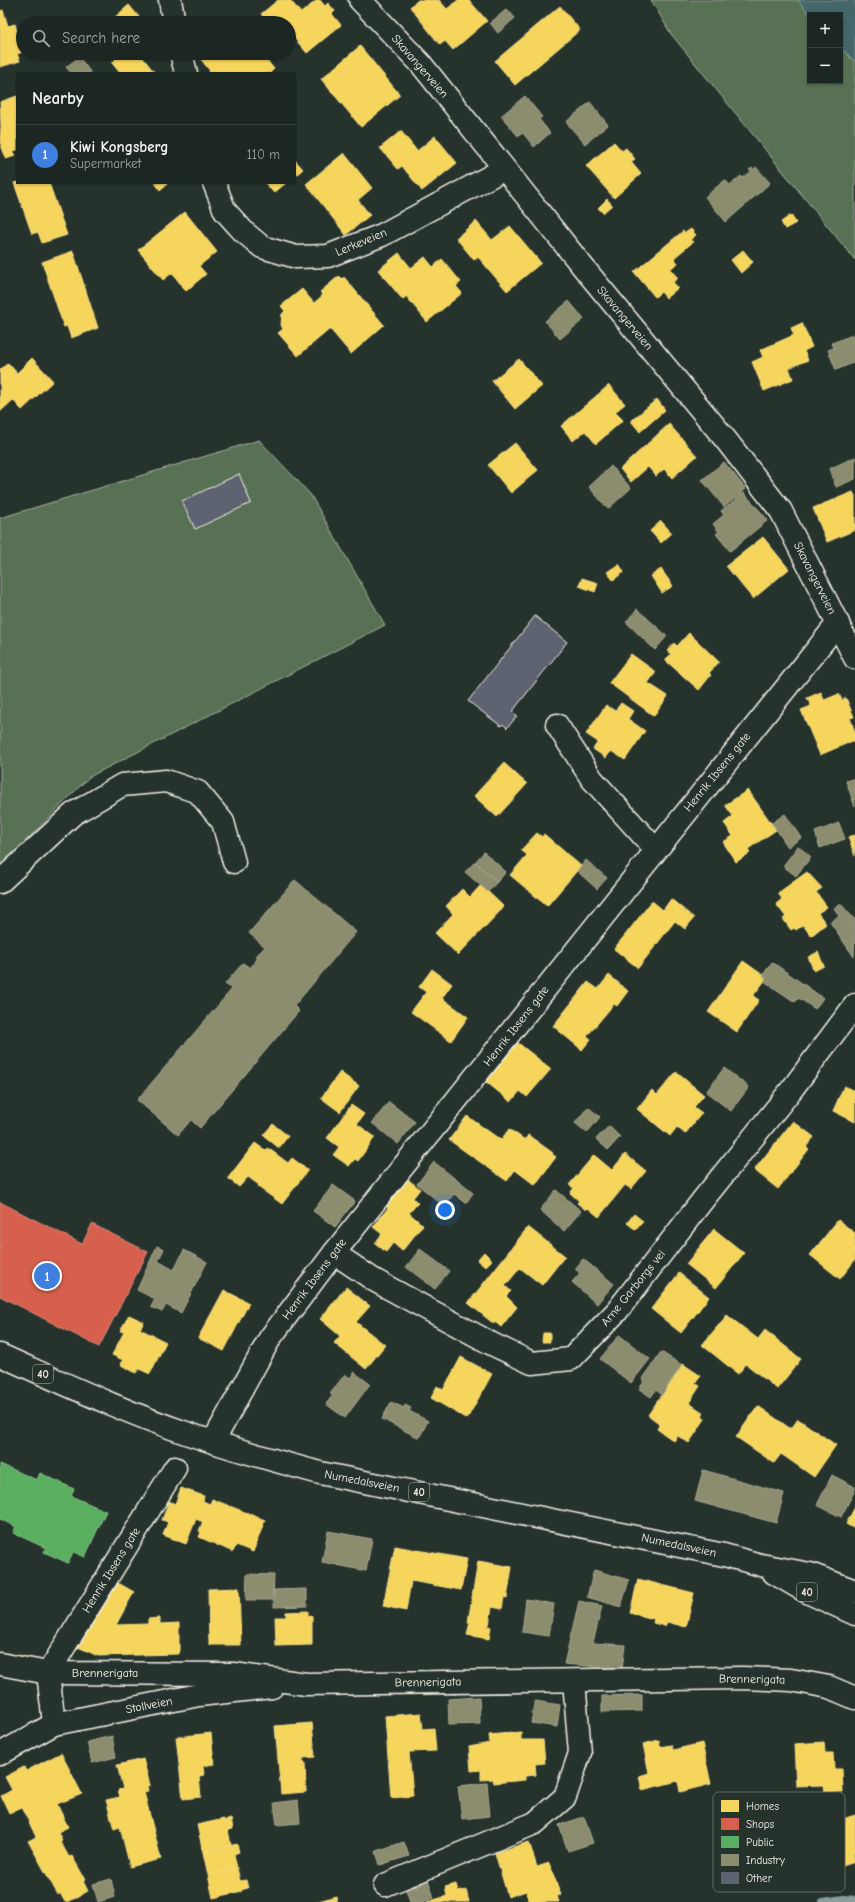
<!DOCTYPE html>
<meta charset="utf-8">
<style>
:root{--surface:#1c2622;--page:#252e2a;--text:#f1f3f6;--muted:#a0a5a5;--line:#3a4340;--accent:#ff9aa2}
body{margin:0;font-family:"Comic Neue",sans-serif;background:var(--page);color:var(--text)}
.controls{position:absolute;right:12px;top:12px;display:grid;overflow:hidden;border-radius:0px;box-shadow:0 1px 3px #0004}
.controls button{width:36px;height:36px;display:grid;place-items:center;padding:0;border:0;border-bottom:1px solid var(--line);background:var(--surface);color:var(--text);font:20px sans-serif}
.you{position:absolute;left:445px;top:1210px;width:14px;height:14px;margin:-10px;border:3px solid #fff;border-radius:50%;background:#1a73e8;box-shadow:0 0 0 6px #1a73e833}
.badge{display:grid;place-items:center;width:26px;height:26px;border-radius:50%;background:var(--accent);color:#fff;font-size:13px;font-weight:700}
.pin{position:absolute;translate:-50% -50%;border:2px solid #fff;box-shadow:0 1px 4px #0006}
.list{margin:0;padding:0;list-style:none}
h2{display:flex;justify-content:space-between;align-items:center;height:52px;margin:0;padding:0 16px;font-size:17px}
h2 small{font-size:13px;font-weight:400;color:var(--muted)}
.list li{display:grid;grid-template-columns:26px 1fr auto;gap:12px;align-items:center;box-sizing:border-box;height:60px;padding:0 16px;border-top:1px solid var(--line)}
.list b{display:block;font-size:15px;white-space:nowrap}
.list p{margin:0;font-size:13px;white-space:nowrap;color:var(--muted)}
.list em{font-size:13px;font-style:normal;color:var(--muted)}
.icon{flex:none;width:22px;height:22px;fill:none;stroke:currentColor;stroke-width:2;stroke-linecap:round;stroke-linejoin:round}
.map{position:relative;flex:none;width:855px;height:1902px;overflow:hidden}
.search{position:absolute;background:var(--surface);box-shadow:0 1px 3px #0004;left:16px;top:16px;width:280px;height:44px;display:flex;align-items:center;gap:10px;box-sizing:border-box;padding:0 14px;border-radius:22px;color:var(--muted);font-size:15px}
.panel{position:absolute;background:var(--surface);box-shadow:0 1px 3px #0004;left:16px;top:72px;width:280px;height:112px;border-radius:0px}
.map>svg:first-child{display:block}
.green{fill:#597155;stroke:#a6b19e}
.water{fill:#44666b;stroke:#8a9e9d}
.homes{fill:#f6d55c;stroke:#f5dd86}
.shops{fill:#d6604d;stroke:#df8c7c}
.public{fill:#5aae61;stroke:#88c28a}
.industry{fill:#8c8c6e;stroke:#abaa93}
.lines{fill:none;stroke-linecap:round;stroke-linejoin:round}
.stream{stroke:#8a9e9d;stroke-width:8}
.building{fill:#5d6371;stroke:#f4f1e8}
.minor-casing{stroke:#f4f1e8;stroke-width:25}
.primary-casing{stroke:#f4f1e8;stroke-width:25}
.minor{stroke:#26332d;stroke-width:22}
.primary{stroke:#26332d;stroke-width:22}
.labels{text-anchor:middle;stroke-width:4;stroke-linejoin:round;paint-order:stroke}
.shield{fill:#26332d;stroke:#b6b8b0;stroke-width:1}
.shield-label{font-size:11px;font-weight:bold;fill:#f4f1e8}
.street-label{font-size:12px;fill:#f4f1e8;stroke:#26332d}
.key{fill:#26332d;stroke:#646c65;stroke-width:1}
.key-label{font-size:11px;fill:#f4f1e8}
</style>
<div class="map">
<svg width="855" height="1902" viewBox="0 0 855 1902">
<rect width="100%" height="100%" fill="#26332d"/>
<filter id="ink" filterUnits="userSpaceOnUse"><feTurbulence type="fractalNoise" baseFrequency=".025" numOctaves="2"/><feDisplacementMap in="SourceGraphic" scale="8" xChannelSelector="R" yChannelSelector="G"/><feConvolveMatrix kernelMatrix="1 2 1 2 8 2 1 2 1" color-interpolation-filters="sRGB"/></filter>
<g filter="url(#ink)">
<g class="green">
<path d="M651,0H798L810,15V81H840V47L855,62V260L671,34Z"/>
<path d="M259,440L310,494L385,625L89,777L0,867V518Z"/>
</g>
<path class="water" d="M798,0H855V62L840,47V15H810Z"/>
<g class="homes">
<path d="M278,0H290L301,13L317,0H320L325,6L328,3L335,11L332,14L341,25L307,53L289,32V23L274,22L268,23L261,14Z"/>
<path d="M418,0H439L447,9L458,0H469L487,21L453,50L445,41L440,45L410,7Z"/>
<path d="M129,5L144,23H108Z"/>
<path d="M560,6L580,30L515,85L495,61Z"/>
<path d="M3,10L8,26L15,24L23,52L17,54L20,61L0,67V11Z"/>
<path d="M360,46L400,95L361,127L321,79Z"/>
<path d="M111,53H139L155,73H120L112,63L116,59Z"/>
<path d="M206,53H261L274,69L270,73H208L210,71L200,58Z"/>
<path d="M17,96V150L13,151L15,156L6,159L0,142L1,126L0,102Z"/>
<path d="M401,131L417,151L435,136L457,163L422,191L402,166L398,169L380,148Z"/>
<path d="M614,142L622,151L626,148L635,159L631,162L641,174L614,198L586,166Z"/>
<path d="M344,153L372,188L358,200L370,215L346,235L306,184Z"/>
<path d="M295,160L303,169L295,176Z"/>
<path d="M17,182L49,183L67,235L42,243L38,232L32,234L14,183Z"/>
<path d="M155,183H168L160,190Z"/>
<path d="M265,183H286L274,193Z"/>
<path d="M607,199L612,205L603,213L598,208Z"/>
<path d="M185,212L217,252L199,266L206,274L186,291L172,273L163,280L138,250Z"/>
<path d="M791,215L796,223L785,229L781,222Z"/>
<path d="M476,221L492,240L510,226L541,263L507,291L478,257L474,260L456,238Z"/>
<path d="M691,229L696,235L690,240L693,242L674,258L678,263L670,269L678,278L673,282L678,288L666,298L661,292L655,297L634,272L683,231L685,233Z"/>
<path d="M743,250L753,262L741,273L731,260Z"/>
<path d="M73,251L98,328L71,338L67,326L64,327L42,262Z"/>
<path d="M399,253L411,268L425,257L433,267L442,259L461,282L456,286L462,293L427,322L406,296L403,300L378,270Z"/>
<path d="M339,276L342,279L344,277L384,325L351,354L330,329L298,356L278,333L283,329L281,325L282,314L285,311L281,306L302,289L314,303L323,295L320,292Z"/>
<path d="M802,323L812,347L804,351L808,360L789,368L793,379L764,391L752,362L763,357L760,350L794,335L791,328Z"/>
<path d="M32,358L53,381L22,410L13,400L0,412V370L8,363L17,373Z"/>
<path d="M519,359L542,386L515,409L492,381Z"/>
<path d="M609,385L625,404L615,412L623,420L596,444L585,431L573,441L561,426Z"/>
<path d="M657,399L665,410L640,432L631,421Z"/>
<path d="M669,424L697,456L672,478L664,469L656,476L648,467L631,482L620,469Z"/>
<path d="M515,443L538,470L511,493L488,465Z"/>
<path d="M853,492L855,496V530L827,542L813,508Z"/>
<path d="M661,521L672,533L661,543L650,531Z"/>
<path d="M763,537L789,569L753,599L726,566Z"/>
<path d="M619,564L624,572L613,580L607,572Z"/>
<path d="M661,569L673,586L662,593L651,576Z"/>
<path d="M582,578L598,583L595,592L579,586Z"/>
<path d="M689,633L719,662L709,673L711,675L699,690L665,660L671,654L667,651L674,643L677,646Z"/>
<path d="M631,654L656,672L648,683L668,696L654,716L609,683Z"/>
<path d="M821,692L824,700L839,694L842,700L846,698L854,717L850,718L855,732V740L820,755L801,710L811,706L807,698Z"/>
<path d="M621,703L633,711L628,719L645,731L625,760L611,751L606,758L593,749L598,742L586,734L606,705L615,711Z"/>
<path d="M504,763L527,784L497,817L474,796Z"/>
<path d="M748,790L776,830L748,849L750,853L736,862L723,842L733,836L724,823L733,816L725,805Z"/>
<path d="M537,833L542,837L544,834L581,866L547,906L510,875L527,855L521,850Z"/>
<path d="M855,835V856L848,837Z"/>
<path d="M807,872L822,888L816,892L827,907L818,913L826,924L811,936L803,925L796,930L794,928L791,930L783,919L786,917L776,904L782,899L778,893Z"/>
<path d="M481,885L504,907L458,955L435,933L453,914L446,906L462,889L470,897Z"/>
<path d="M671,899L694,918L685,929L675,921L638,968L614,949L652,901L663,910Z"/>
<path d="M818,952L824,966L814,971L808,957Z"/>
<path d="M743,961L763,975L766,979L753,996L759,1000L737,1032L708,1012Z"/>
<path d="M432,969L452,984L442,998L468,1017L451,1041L411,1012L426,992L419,987Z"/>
<path d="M609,975L628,991L617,1006L614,1004L587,1036L591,1039L582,1050L553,1026L588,982L598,989Z"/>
<path d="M517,1042L551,1069L527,1097L520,1091L511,1102L485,1081Z"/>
<path d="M340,1072L359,1086L340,1112L321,1098Z"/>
<path d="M676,1072L704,1095L694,1107L702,1113L685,1134L677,1127L670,1136L637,1109L652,1090L657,1095Z"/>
<path d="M844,1086L855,1091V1122L833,1111Z"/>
<path d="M351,1105L364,1114L357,1124L375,1137L358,1161L355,1159L349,1166L333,1155L339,1147L327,1138Z"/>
<path d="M467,1116L501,1140L509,1129L525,1140L528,1135L553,1153L552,1154L556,1157L535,1185L515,1170L507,1181L449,1140Z"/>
<path d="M793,1121L814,1137L806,1147L809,1149L778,1189L754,1170Z"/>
<path d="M273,1124L288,1136L279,1148L263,1135Z"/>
<path d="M255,1143L266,1151L268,1148L288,1163L292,1158L308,1170L282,1204L258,1187L259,1185L248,1177L239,1187L228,1178Z"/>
<path d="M625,1154L646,1171L631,1189L625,1185L599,1217L588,1208L586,1210L577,1203L579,1201L570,1193L574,1188L569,1185L594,1155L612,1170Z"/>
<path d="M405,1177L420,1189L413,1198L418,1203L409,1213L423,1225L402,1251L393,1243L386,1252L375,1243L382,1234L373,1227L388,1208L383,1204Z"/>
<path d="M634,1214L643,1221L636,1230L627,1223Z"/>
<path d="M838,1220L855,1233V1260L840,1279L810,1255Z"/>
<path d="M528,1227L565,1256L542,1285L520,1268L505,1286L511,1291L506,1296L517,1307L501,1327L495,1322L494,1324L468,1303Z"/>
<path d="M714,1229L744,1253L716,1288L686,1264Z"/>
<path d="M484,1252L492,1260L485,1267L477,1260Z"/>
<path d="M679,1273L709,1297L681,1333L651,1309Z"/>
<path d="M346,1287L370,1306L356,1322L385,1345L366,1369L334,1343L340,1336L320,1319Z"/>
<path d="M224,1290L249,1303L224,1351L198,1338Z"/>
<path d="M129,1315L144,1322L140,1329L166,1342L150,1374L139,1369L136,1373L121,1365L123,1360L112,1355L124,1332L120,1331Z"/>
<path d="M727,1315L758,1339L765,1330L801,1359L777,1389L746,1364L738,1374L702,1345Z"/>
<path d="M543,1333H550V1342H542Z"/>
<path d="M461,1357L492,1374L467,1419L431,1398L437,1386L443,1390Z"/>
<path d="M683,1364L701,1376L695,1383L700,1386L689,1403L704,1413L702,1417L705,1419L689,1443L678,1436L674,1441L657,1429L660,1424L648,1415Z"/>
<path d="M758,1406L791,1429L798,1419L836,1445L814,1477L781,1454L774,1463L736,1437Z"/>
<path d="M181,1488L204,1496L203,1501L210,1504L203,1522L196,1519L186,1544L163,1535L168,1522L162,1520L169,1501L175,1504Z"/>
<path d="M212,1499L265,1520L253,1552L236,1545L233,1552L199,1537L201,1532L199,1531Z"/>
<path d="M855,1507V1529L846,1524Z"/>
<path d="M395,1546L467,1559L461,1590L411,1581L406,1611L383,1606Z"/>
<path d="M478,1561L512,1567L507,1598L504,1597L502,1609L492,1607L489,1625H486L491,1627L489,1639L467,1635L470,1622H468Z"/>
<path d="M638,1579L694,1593L686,1627L667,1622L665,1626L653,1623L654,1619L630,1613Z"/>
<path d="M113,1580L134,1592L116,1625L148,1624V1619L160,1618V1624L179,1623V1654L98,1656L78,1647Z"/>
<path d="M239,1588L241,1645H209L208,1589Z"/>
<path d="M308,1611V1616H312V1645L276,1646L275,1617H286V1612Z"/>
<path d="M421,1713L423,1729L434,1728L436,1751L409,1752L413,1796L391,1798L385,1716Z"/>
<path d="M312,1723L315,1757L303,1758V1762H305L306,1792L281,1794L275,1726Z"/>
<path d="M521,1732V1740H543L545,1763L535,1764L536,1775L525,1776V1780L494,1783L493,1779L481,1780V1770L471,1771L469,1747L490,1743L489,1735Z"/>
<path d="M211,1733L214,1764L203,1766L204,1775L199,1776L201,1797L183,1799L176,1737Z"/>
<path d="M659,1740L660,1747L671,1745L673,1750L702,1743L711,1784L680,1792L678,1781L642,1790L639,1776L649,1773L643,1744Z"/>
<path d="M824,1742L825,1753H833L834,1769H842L843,1792L825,1793L824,1785L796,1786L794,1744Z"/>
<path d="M61,1753L82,1794L57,1804L68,1827L58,1832L62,1840L60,1841L69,1857L72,1856L85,1879L83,1881L88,1891L68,1902H65L60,1893L58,1895L28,1841L36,1837L22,1807L9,1813L1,1796L12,1790L5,1777L24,1767L26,1771Z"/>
<path d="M143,1759L150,1785L147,1786L148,1791L144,1792L161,1859L130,1867L120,1827L114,1829L106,1800L120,1797L118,1790L123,1789L117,1765Z"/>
<path d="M855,1815V1852L853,1853L855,1862L823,1872L820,1863L811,1866L800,1833Z"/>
<path d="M224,1819V1821L231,1819L233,1829L228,1830L231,1845L203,1852L197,1825Z"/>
<path d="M529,1842L537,1867L549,1863L561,1895L557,1896L559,1902H529L526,1891L508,1897L495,1853Z"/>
<path d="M237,1844L239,1852L234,1854L237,1868L208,1875L203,1852Z"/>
<path d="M237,1868L240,1881L246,1880L248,1888L241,1890L242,1891L213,1898L208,1875Z"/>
<path d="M456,1884L458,1892L466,1890L469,1902H427L447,1896L445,1887Z"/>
<path d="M336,1896L337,1902H315Z"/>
</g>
<path class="shops" d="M0,1202L82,1244L92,1224L148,1252L99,1347L0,1296Z"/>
<path class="public" d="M0,1464L37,1480L40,1473L74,1489L71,1496L106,1511L85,1557L73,1552L68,1563L44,1552L46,1548L13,1533L16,1527L0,1519Z"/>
<g class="industry">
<path d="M507,9L515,18L498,33L490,23Z"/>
<path d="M79,57L91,73H71L66,67Z"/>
<path d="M525,96L542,117L539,119L550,133L534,147L523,133L518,136L501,116Z"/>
<path d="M590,102L608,125L585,144L566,122Z"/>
<path d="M756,167L770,183L726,222L705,197L725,180L730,185L741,176L743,178L751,172L749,170L752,168L753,170Z"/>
<path d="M569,301L584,319L560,339L545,321Z"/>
<path d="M855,334V362L836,370L828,350L834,348L832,343Z"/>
<path d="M855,457V479L836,487L829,469Z"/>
<path d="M724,462L746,489L724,507L702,480Z"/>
<path d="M611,466L631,488L608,509L589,487Z"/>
<path d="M744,493L768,520L730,551L716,534L719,532L713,524L724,515L721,511Z"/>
<path d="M637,609L667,636L655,650L626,622Z"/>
<path d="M855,778V807L846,781Z"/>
<path d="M785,814L801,838L788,847L772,823Z"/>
<path d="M839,823L845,839L820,848L815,832Z"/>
<path d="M798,846L811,857L796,876L783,866Z"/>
<path d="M484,852L506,872L497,882L475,862Z"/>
<path d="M586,860L607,878L597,889L577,871Z"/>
<path d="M475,862L497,882L488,892L465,872Z"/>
<path d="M295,880L356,932L294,1006L299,1011L200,1128L191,1120L178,1135L137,1100L232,989L225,984L243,963L250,968L258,958L256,956L265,947L249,933Z"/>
<path d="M841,904L855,920L854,957L830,922L839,916L834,908Z"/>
<path d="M772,962L823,998L815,1009L799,998L795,1002L764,981L766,979L763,975Z"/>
<path d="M724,1068L749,1087L731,1111L706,1092Z"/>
<path d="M389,1102L415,1122L398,1144L372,1123Z"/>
<path d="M588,1107L600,1117L587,1133L575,1123Z"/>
<path d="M609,1126L620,1137L608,1150L596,1139Z"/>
<path d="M434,1162L473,1193L466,1203L454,1194L444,1206L417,1184Z"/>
<path d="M333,1185L355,1201L335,1227L313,1211Z"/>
<path d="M556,1190L581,1211L564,1231L540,1210Z"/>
<path d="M157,1246L164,1249L158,1261L174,1270L184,1250L207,1262L181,1313L166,1305L162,1312L151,1307L155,1299L137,1290Z"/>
<path d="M420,1249L449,1271L435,1289L406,1267Z"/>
<path d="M583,1259L614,1284L597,1304L572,1282L580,1273L575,1269Z"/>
<path d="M619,1335L650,1359L631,1383L600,1359Z"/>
<path d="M661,1352L682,1365L662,1395L656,1390L651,1397L639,1389L644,1382L642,1380Z"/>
<path d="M354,1372L370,1384L345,1418L326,1404L333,1395L330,1394L345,1374L350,1378Z"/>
<path d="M391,1402L404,1408L405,1405L411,1408L409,1411L428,1421L419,1438L382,1419Z"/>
<path d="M703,1470L784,1493L776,1523L695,1501Z"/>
<path d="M832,1475L855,1487V1490L841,1517L817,1505Z"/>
<path d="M328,1531L372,1539L366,1571L322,1562Z"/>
<path d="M594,1570L629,1580L621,1607L587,1597Z"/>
<path d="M247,1574L274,1575L273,1600H246Z"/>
<path d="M307,1589V1606L274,1607V1590Z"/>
<path d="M526,1599L554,1604L549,1636L522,1632Z"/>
<path d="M579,1601L602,1606L593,1643L625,1645L622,1669L564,1664Z"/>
<path d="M642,1695V1711L602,1712V1696Z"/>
<path d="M479,1697L480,1724L449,1725L448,1699Z"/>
<path d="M535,1701L560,1705L557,1727L531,1723Z"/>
<path d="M112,1736L116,1757L92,1763L87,1742Z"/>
<path d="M487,1783L490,1816L462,1819L458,1786Z"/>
<path d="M298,1800L300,1823L277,1825L274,1803Z"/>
<path d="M584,1817L593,1843L568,1851L559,1825Z"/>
<path d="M404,1842L409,1856L380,1865L376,1851Z"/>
<path d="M111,1879L115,1897L98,1902L93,1884Z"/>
<path d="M428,1879L434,1898L422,1902H410L405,1886Z"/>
</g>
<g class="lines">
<path class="stream" d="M823,1902L844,1899L855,1900"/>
</g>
<g class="building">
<path d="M239,474L251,503L195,529L182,501Z"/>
<path d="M535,616L567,642L512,712L517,716L507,728L503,724L501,726L468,701Z"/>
</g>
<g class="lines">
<g class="minor-casing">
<g id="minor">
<path d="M170,0L174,23"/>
<path d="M360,0L421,64L583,267L726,440L781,511L855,658"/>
<path d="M181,53L186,73"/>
<path d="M214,183L225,211L244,232L262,247L296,257L328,256L382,235L504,169"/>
<path d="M557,725L592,779L655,849"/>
<path d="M0,882L73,814L122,785L166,781L198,792L223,822L234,862"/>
<path d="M334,1253L374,1280L494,1345L532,1363L571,1359L617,1311L702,1201L792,1089L855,1005"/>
<path d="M213,1442L270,1338L334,1253L838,623"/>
<path d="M0,1664L48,1673L234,1674L306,1684L742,1678L791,1680L829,1687L855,1698"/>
<path d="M54,1724L48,1673L175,1468"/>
<path d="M0,1754L54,1724L199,1695L272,1687"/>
<path d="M385,1885L535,1823L565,1797L580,1753L574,1681"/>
</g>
</g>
<g class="primary-casing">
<g id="primary">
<path d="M0,1355C61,1382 122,1411 186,1433C230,1448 275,1461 320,1473L724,1555L761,1565L810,1574L855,1591"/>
<path d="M774,1573L805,1591L855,1614"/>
</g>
</g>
<use href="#minor" class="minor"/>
<use href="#primary" class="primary"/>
</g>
</g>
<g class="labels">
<g class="shield">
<rect x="33" y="1365" width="20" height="18" rx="3"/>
<rect x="409" y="1483" width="20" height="18" rx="3"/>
<rect x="797" y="1583" width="20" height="18" rx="3"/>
</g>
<g class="shield-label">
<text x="43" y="1378">40</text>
<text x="419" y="1496">40</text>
<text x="807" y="1596">40</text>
</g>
<g class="street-label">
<text transform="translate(420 66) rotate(49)" y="4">Skavangerveien</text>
<text transform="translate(361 242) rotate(-23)" y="4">Lerkeveien</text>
<text transform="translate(625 318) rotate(50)" y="4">Skavangerveien</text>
<text transform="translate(815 578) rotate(63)" y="4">Skavangerveien</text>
<text transform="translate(717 772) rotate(-51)" y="4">Henrik Ibsens gate</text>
<text transform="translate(516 1026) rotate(-52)" y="4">Henrik Ibsens gate</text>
<text transform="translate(314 1279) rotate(-53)" y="4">Henrik Ibsens gate</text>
<text transform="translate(633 1288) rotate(-51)" y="4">Arne Garborgs vei</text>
<text transform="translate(362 1481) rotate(11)" y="4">Numedalsveien</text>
<text transform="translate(679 1545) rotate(12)" y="4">Numedalsveien</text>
<text transform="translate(111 1570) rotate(-58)" y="4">Henrik Ibsens gate</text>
<text x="105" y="1677">Brennerigata</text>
<text transform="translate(752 1679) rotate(1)" y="4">Brennerigata</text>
<text transform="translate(428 1682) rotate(-1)" y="4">Brennerigata</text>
<text transform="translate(149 1705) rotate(-11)" y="4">Stollveien</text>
</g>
</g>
<rect x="713" y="1792" width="132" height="100" rx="6" class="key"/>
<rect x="721" y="1800" width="18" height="12" fill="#f6d55c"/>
<rect x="721" y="1818" width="18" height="12" fill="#d6604d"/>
<rect x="721" y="1836" width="18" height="12" fill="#5aae61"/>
<rect x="721" y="1854" width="18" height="12" fill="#8c8c6e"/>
<rect x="721" y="1872" width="18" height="12" fill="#5d6371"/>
<g class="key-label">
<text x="746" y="1810">Homes</text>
<text x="746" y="1828">Shops</text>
<text x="746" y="1846">Public</text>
<text x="746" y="1864">Industry</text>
<text x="746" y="1882">Other</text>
</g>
</svg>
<div class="controls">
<button>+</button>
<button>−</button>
</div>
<div class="you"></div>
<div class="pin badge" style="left:47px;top:1276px;background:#3f7fe0">1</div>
<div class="search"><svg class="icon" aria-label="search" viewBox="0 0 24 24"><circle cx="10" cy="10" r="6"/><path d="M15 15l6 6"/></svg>Search here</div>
<section class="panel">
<h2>Nearby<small></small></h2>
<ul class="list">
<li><span class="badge" style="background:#3f7fe0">1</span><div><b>Kiwi Kongsberg</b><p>Supermarket</p></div><em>110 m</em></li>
</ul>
</section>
</div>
